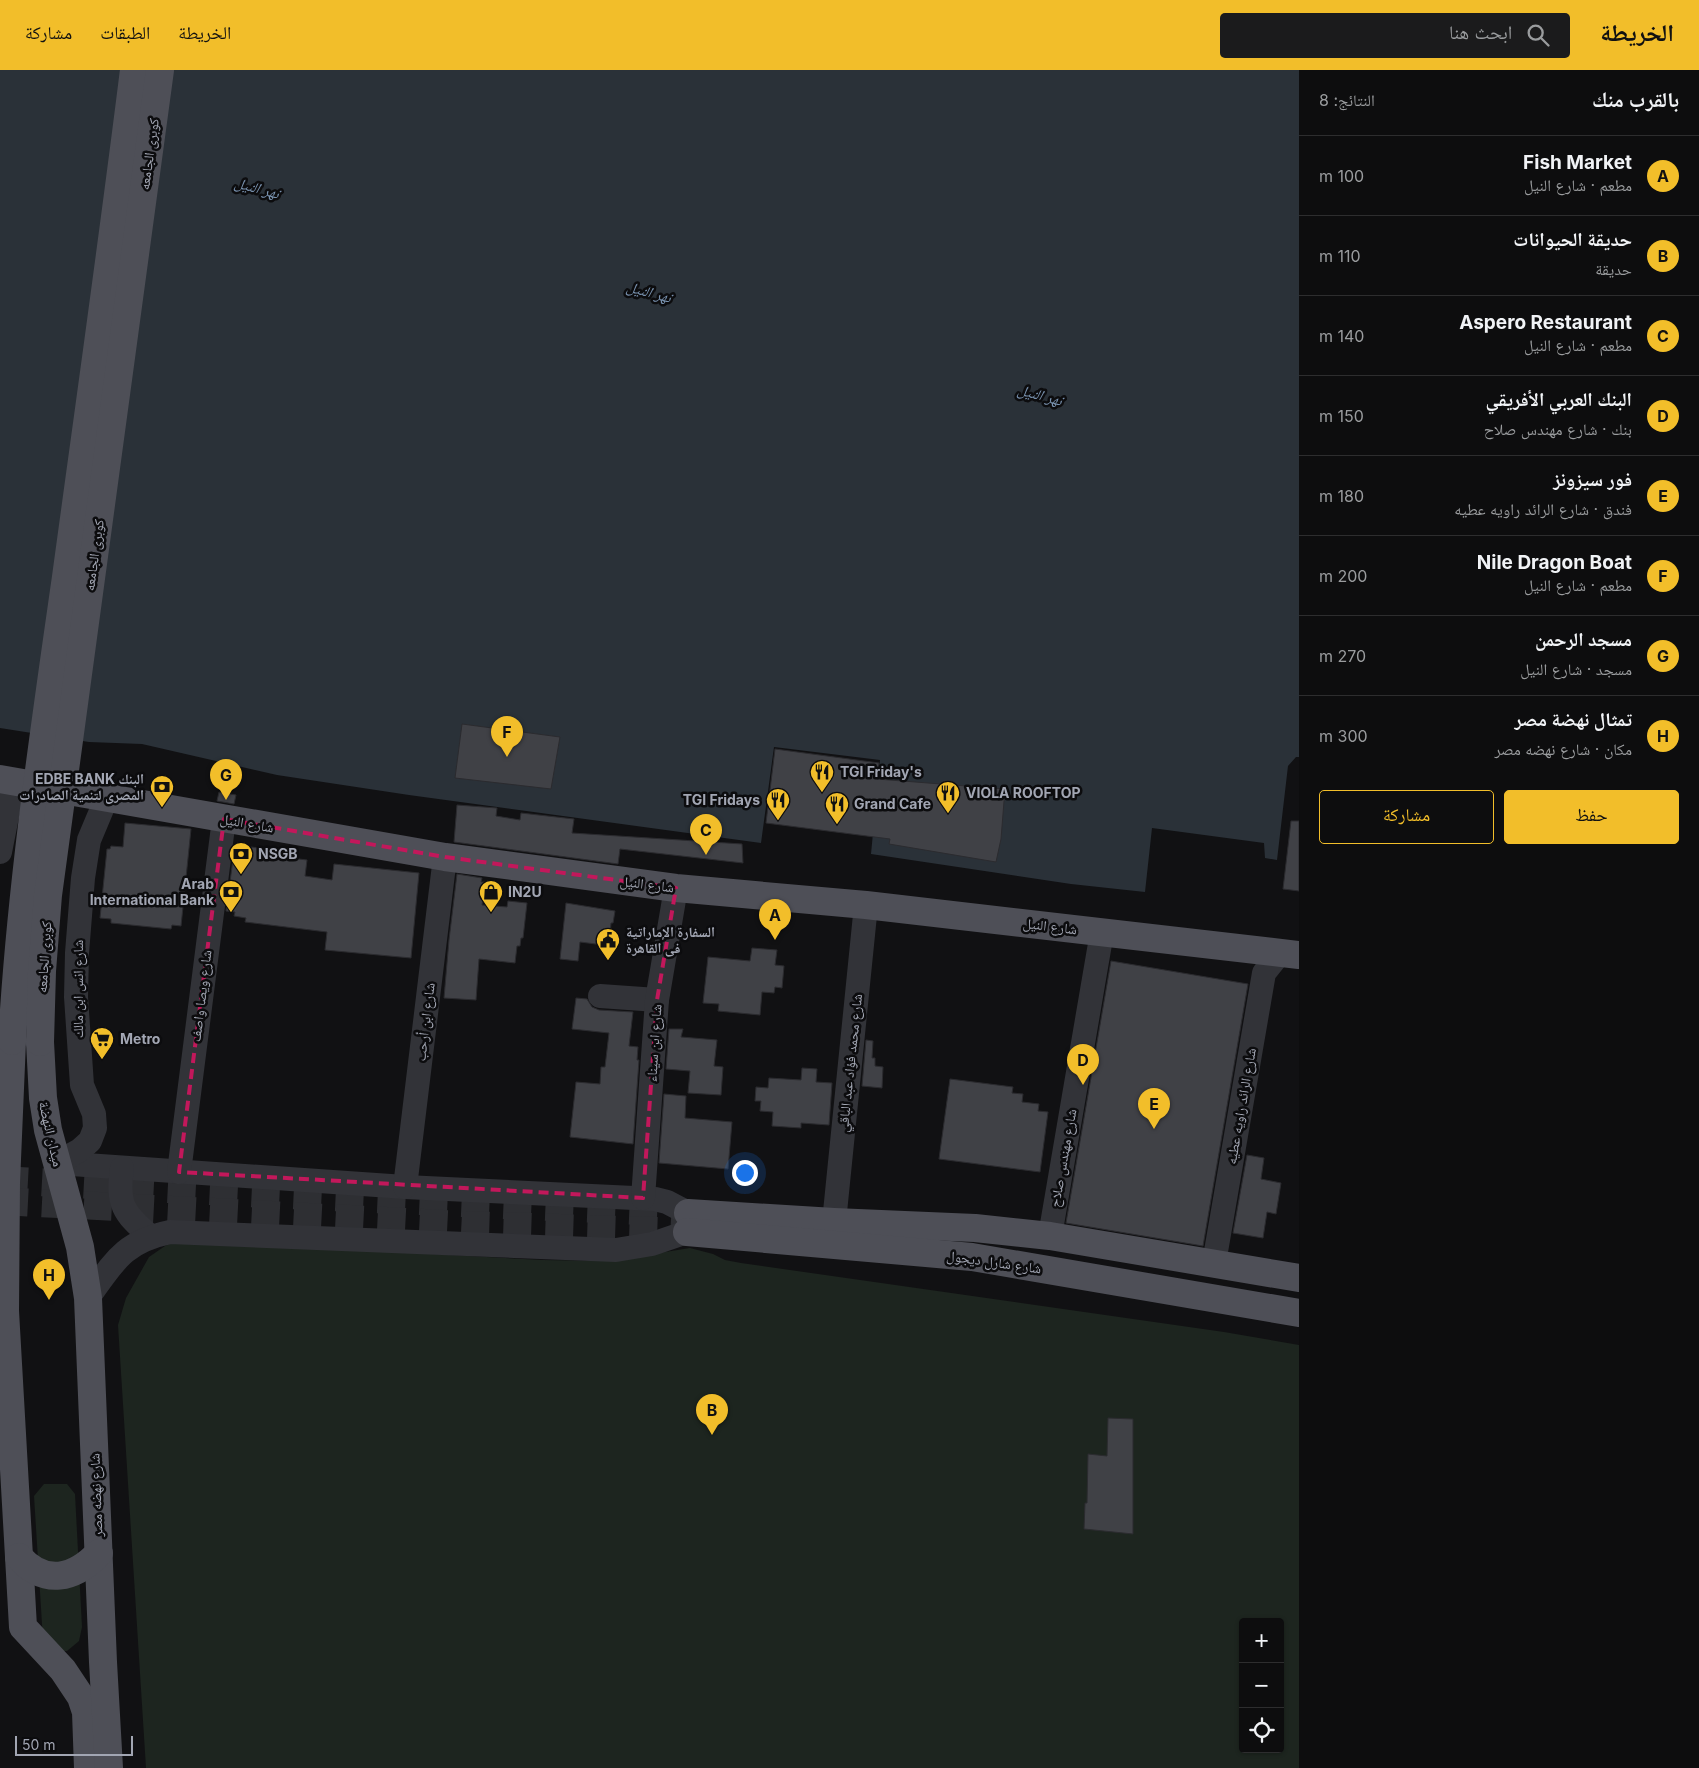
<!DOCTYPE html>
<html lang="ar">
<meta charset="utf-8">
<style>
:root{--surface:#0d0d0e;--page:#1b1b1c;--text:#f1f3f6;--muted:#9a9c9e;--line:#2d2d2e;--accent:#f2be2a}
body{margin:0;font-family:Inter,"Noto Naskh Arabic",sans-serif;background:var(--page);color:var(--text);direction:rtl}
.controls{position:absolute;right:15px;bottom:15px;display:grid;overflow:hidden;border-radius:5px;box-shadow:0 1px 4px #0004}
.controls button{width:45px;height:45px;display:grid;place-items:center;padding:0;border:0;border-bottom:1px solid var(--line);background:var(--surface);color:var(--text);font:25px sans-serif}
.scale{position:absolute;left:15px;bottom:12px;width:118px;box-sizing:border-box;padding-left:5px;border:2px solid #a2a6b3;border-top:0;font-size:14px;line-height:18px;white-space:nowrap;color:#a2a6b3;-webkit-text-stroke:4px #0c0c0e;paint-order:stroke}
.you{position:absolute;left:744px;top:1102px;width:18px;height:18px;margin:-12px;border:4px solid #fff;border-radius:50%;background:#1a73e8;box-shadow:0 0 0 8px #1a73e833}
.badge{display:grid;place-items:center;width:32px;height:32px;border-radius:50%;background:var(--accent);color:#111;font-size:16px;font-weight:700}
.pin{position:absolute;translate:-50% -41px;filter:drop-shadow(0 1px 2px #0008)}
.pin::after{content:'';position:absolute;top:26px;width:18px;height:15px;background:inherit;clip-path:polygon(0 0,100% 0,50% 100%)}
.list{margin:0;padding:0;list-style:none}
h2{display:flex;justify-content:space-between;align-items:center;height:65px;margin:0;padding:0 20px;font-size:21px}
h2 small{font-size:16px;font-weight:400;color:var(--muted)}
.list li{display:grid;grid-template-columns:32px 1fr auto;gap:15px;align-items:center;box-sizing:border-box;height:80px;padding:0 20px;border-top:1px solid var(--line)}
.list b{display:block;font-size:19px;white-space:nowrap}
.list p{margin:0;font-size:16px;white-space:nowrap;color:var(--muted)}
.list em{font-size:16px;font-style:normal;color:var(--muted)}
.actions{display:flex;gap:10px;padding:15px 20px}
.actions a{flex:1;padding:11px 0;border:1px solid var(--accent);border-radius:5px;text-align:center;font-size:18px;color:var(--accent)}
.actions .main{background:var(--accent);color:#111}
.icon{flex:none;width:28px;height:28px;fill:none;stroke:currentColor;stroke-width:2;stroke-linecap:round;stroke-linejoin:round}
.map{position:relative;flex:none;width:1299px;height:1698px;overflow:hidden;direction:ltr}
header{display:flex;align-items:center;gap:30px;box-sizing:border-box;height:70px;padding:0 25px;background:var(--accent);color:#111}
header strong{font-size:24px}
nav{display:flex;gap:28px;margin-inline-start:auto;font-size:18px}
.search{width:350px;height:45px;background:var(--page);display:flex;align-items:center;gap:12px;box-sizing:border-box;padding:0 18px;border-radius:5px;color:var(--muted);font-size:19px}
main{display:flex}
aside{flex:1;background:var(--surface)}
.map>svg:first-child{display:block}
.green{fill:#1d251f;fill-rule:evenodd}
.water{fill:#2a3138}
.building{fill:#404146;stroke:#2b2b2f}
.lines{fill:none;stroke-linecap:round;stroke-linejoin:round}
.major-tunnel{stroke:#2e2f33;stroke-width:28;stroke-dasharray:28 14;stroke-linecap:butt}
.minor{stroke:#323338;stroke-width:24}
.major{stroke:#4e4f57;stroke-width:28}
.major-bridge{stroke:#4e4f57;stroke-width:28}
.marked{fill:none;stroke:#c2185b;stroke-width:4;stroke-dasharray:10 6;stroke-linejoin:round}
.labels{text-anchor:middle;stroke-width:5;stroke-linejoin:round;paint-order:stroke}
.street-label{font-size:14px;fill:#a2a6b3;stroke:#0c0c0e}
.poi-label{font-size:14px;font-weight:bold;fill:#a2a6b3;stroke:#0c0c0e;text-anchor:start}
.water-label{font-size:15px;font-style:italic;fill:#7992af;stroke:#0c0c0e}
</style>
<header>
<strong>الخريطة</strong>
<div class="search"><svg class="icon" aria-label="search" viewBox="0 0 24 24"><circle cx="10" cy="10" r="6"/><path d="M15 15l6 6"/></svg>ابحث هنا</div>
<nav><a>الخريطة</a><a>الطبقات</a><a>مشاركة</a></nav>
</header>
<main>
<aside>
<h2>بالقرب منك<small>النتائج: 8</small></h2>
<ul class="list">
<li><span class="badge">A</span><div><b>Fish Market</b><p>مطعم · شارع النيل</p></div><em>100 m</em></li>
<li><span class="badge">B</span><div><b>حديقة الحيوانات</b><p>حديقة</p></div><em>110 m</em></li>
<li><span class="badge">C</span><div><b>Aspero Restaurant</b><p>مطعم · شارع النيل</p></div><em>140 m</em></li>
<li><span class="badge">D</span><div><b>البنك العربي الأفريقي</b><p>بنك · شارع مهندس صلاح</p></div><em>150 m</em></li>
<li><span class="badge">E</span><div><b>فور سيزونز</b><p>فندق · شارع الرائد راويه عطيه</p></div><em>180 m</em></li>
<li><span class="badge">F</span><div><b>Nile Dragon Boat</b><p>مطعم · شارع النيل</p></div><em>200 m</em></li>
<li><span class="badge">G</span><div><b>مسجد الرحمن</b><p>مسجد · شارع النيل</p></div><em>270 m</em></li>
<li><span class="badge">H</span><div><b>تمثال نهضة مصر</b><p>مكان · شارع نهضه مصر</p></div><em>300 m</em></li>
</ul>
<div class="actions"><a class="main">حفظ</a><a>مشاركة</a></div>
</aside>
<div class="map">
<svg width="1299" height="1698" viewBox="0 0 1299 1698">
<rect width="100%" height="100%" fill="#111113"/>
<g class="green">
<path d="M186,1171L543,1190L601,1191L634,1187L690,1178L713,1184L725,1190L741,1193L1224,1262L1299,1275V1698H146L118,1255L126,1228L149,1187L165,1176L174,1172ZM1243,1552H1280V1679H1243Z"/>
<path d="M44,1414H67L75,1424L82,1557L79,1571L67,1581H53L43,1570L34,1426Z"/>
</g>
<path class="water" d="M0,0H1299V687H1296L1288,696L1277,790L1265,788L1264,773L1152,758L1145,822L1071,814L871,784L880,690L774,677L761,773L409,725L277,705L142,674L89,672L0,658Z"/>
<g class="building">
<path d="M462,654L560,667L551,719L455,708Z"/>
<path d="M775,679L879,693L877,709L1005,719L1001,769L996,792L889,774L890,769L766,753Z"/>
<path d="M219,722L236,725L234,734L217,731Z"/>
<path d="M457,735L497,738L496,746L520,750L521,743L574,749L572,763L742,774L743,793L620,779L618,794L454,772Z"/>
<path d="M1291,751H1299V821L1283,819Z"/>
<path d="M125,753L191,759L181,856L172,855L171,859L111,853V849L100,848L107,779H110L111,776L123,777Z"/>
<path d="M235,775L267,779L266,785L307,790L305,806L332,810L334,794L419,803L411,888L325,880L327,862L245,852L246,848L234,846L235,842L226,841Z"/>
<path d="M457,804L482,808L481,812H485L482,835L507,837L508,831L527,833L523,868H521L520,876H517L515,893L479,889L476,930L444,928L449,870Z"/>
<path d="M566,833L615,841L613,853H611L610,865H605L604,875L580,872L578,891L560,889Z"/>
<path d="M752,878L777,880L775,895L784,896L782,918L775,917L774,923L762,922L760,945L718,941L719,934L703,933L708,887L750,891Z"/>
<path d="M1111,891L1248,914L1203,1176L1066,1153Z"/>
<path d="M576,928L587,929L592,937L599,940L633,942L629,976L638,977L637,990H639L633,1074L570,1067L576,1012L600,1014L601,997H605L609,963L572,959Z"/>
<path d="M669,959H683L681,967L717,970L714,996L723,997L721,1025L688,1023L690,1001L666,999Z"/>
<path d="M866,970L873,971L872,988H875V996L883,997L882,1018L862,1016Z"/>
<path d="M802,998L817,999L816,1012L832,1013L829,1055L801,1053V1058L772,1056L773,1042L760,1041L761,1031H755L756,1017L768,1018L769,1008L801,1010Z"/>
<path d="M950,1009L1013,1017L1012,1023L1023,1024L1022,1032L1039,1034L1038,1041L1048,1042L1040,1102L939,1089Z"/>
<path d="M664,1024L686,1026L685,1048L732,1052L728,1099L659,1093Z"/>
<path d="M1247,1085L1264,1088L1261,1109L1281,1113L1276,1144L1267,1142L1263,1168L1233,1163Z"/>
<path d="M1108,1348L1133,1349V1464L1084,1459L1085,1433H1087L1088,1384L1107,1386Z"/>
</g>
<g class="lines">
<g class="major-tunnel">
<path d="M0,1110C229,1123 459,1133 688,1143"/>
<path d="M0,1131L464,1155L687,1162"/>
</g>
<g class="minor">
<path d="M0,782L14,711"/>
<path d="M600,926L657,930"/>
<path d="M57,1093L405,1117L655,1129L667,1132L688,1143"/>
<path d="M57,1093L80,1080L90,1071L95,1058L94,1044L82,1015L76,927L77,883L83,808L89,770L107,727"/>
<path d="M122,1098C117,1134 123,1143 150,1166"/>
<path d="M179,1102L224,749"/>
<path d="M405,1117L445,787"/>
<path d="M643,1128L657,930L676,818"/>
<path d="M834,1152L866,835"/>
<path d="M1050,1166L1102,862"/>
<path d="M1214,1193L1264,903L1280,883"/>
<path d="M88,1228C114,1192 123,1172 170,1162L616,1180L652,1174L687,1162"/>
</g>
<g class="major">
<path d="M0,709L445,787L676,818L866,835L1299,885"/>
<path d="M12,971L6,1113L5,1241L23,1557L63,1600L81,1627L86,1642L88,1698"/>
<path d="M40,972L43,1028L48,1060L80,1177L88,1228L103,1592L109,1698"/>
<path d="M688,1143L834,1152L975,1158L1050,1166L1299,1208"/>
<path d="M687,1162L972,1187L1299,1243"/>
<path d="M19,1487C45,1516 74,1509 99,1483"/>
</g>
<g class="major-bridge">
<path d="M12,971C21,815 44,661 66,507C89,338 113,169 134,0"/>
<path d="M40,972L42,901L48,825L160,0"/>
</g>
</g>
<path class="marked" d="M224,749L445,787L676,818L657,930L643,1128L179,1102Z"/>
<defs>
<g id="restaurant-pin" transform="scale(1.25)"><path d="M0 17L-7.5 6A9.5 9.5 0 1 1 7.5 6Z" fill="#f2be2a" stroke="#0c0c0e"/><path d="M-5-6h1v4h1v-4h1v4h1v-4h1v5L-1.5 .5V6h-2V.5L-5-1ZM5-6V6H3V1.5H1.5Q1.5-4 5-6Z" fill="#111"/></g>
<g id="bank-pin" transform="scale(1.25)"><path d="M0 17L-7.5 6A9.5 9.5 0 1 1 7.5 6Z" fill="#f2be2a" stroke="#0c0c0e"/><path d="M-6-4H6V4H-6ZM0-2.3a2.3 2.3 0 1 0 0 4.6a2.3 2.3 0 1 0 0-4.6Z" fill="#111"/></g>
<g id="shop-pin" transform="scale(1.25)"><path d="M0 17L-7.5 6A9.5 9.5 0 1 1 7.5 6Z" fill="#f2be2a" stroke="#0c0c0e"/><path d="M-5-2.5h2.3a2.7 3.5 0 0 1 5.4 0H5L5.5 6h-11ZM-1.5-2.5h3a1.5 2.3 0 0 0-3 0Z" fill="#111"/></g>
<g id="civic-pin" transform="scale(1.25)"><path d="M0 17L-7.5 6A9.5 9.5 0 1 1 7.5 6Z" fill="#f2be2a" stroke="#0c0c0e"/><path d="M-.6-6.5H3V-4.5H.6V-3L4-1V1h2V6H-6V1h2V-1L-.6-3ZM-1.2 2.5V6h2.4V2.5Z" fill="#111"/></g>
<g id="supermarket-pin" transform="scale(1.25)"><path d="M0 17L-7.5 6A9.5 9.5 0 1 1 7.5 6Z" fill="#f2be2a" stroke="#0c0c0e"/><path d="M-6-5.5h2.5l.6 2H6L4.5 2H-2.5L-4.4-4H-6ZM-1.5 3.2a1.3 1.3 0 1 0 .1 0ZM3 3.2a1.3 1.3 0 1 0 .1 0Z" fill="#111"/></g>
</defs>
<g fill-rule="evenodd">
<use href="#restaurant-pin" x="822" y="702"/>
<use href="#bank-pin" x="162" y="717"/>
<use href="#restaurant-pin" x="948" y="723"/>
<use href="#restaurant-pin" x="778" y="730"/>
<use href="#restaurant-pin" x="837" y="734"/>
<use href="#bank-pin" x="241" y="784"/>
<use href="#bank-pin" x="231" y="822"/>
<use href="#shop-pin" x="491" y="822"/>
<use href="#civic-pin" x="608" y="870"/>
<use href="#supermarket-pin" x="102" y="969"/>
</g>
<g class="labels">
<g class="street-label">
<text transform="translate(149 84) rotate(-82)" y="5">كوبرى الجامعه</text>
<text transform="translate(94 485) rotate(-82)" y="5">كوبرى الجامعه</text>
<text transform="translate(247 753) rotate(10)" y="5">شارع النيل</text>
<text transform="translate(647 814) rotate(7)" y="5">شارع النيل</text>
<text transform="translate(1050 856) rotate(7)" y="5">شارع النيل</text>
<text transform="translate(44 887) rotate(-86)" y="5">كوبرى الجامعه</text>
<text transform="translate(78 919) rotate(-90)" y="5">شارع انس ابن مالك</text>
<text transform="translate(201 926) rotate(-83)" y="5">شارع ويصا واصف</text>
<text transform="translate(425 952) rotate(-83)" y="5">شارع ابن أرحب</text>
<text transform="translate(654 973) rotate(-86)" y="5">شارع ابن سيناء</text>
<text transform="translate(850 993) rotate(-84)" y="5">شارع محمد فؤاد عبد الباقي</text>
<text transform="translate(1241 1036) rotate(-80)" y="5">شارع الرائد راويه عطيه</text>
<text transform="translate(51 1064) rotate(77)" y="5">ميدان النهضة</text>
<text transform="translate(1063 1088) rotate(-80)" y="5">شارع مهندس صلاح</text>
<text transform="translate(994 1192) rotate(8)" y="5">شارع شارل ديجول</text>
<text transform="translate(96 1425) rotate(-92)" y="5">شارع نهضه مصر</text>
</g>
<g class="poi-label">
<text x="840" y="707">TGI Friday's</text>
<text x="144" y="714" text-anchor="end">EDBE BANK البنك<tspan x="144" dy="16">المصرى لتنمية الصادرات</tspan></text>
<text x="966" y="728">VIOLA ROOFTOP</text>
<text x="760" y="735" text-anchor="end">TGI Fridays</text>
<text x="854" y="739">Grand Cafe</text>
<text x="258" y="789">NSGB</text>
<text x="214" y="819" text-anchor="end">Arab<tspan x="214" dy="16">International Bank</tspan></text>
<text x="508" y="827">IN2U</text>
<text x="626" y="867">السفارة الإماراتية<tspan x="626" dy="16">فى القاهرة</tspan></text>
<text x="120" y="974">Metro</text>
</g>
<g class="water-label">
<text transform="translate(257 118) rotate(15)" y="5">نهر النيل</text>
<text transform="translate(649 222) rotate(15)" y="5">نهر النيل</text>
<text transform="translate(1040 325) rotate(15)" y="5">نهر النيل</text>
</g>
</g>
</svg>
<div class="controls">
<button>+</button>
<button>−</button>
<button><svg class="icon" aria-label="locate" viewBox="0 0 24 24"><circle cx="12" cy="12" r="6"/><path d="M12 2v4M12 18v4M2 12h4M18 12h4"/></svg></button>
</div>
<div class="scale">50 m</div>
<div class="you"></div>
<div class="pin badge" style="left:775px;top:870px">A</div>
<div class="pin badge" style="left:712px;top:1365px">B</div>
<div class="pin badge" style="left:706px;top:785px">C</div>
<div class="pin badge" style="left:1083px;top:1015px">D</div>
<div class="pin badge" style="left:1154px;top:1059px">E</div>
<div class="pin badge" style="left:507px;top:687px">F</div>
<div class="pin badge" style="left:226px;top:730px">G</div>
<div class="pin badge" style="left:49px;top:1230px">H</div>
</div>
</main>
